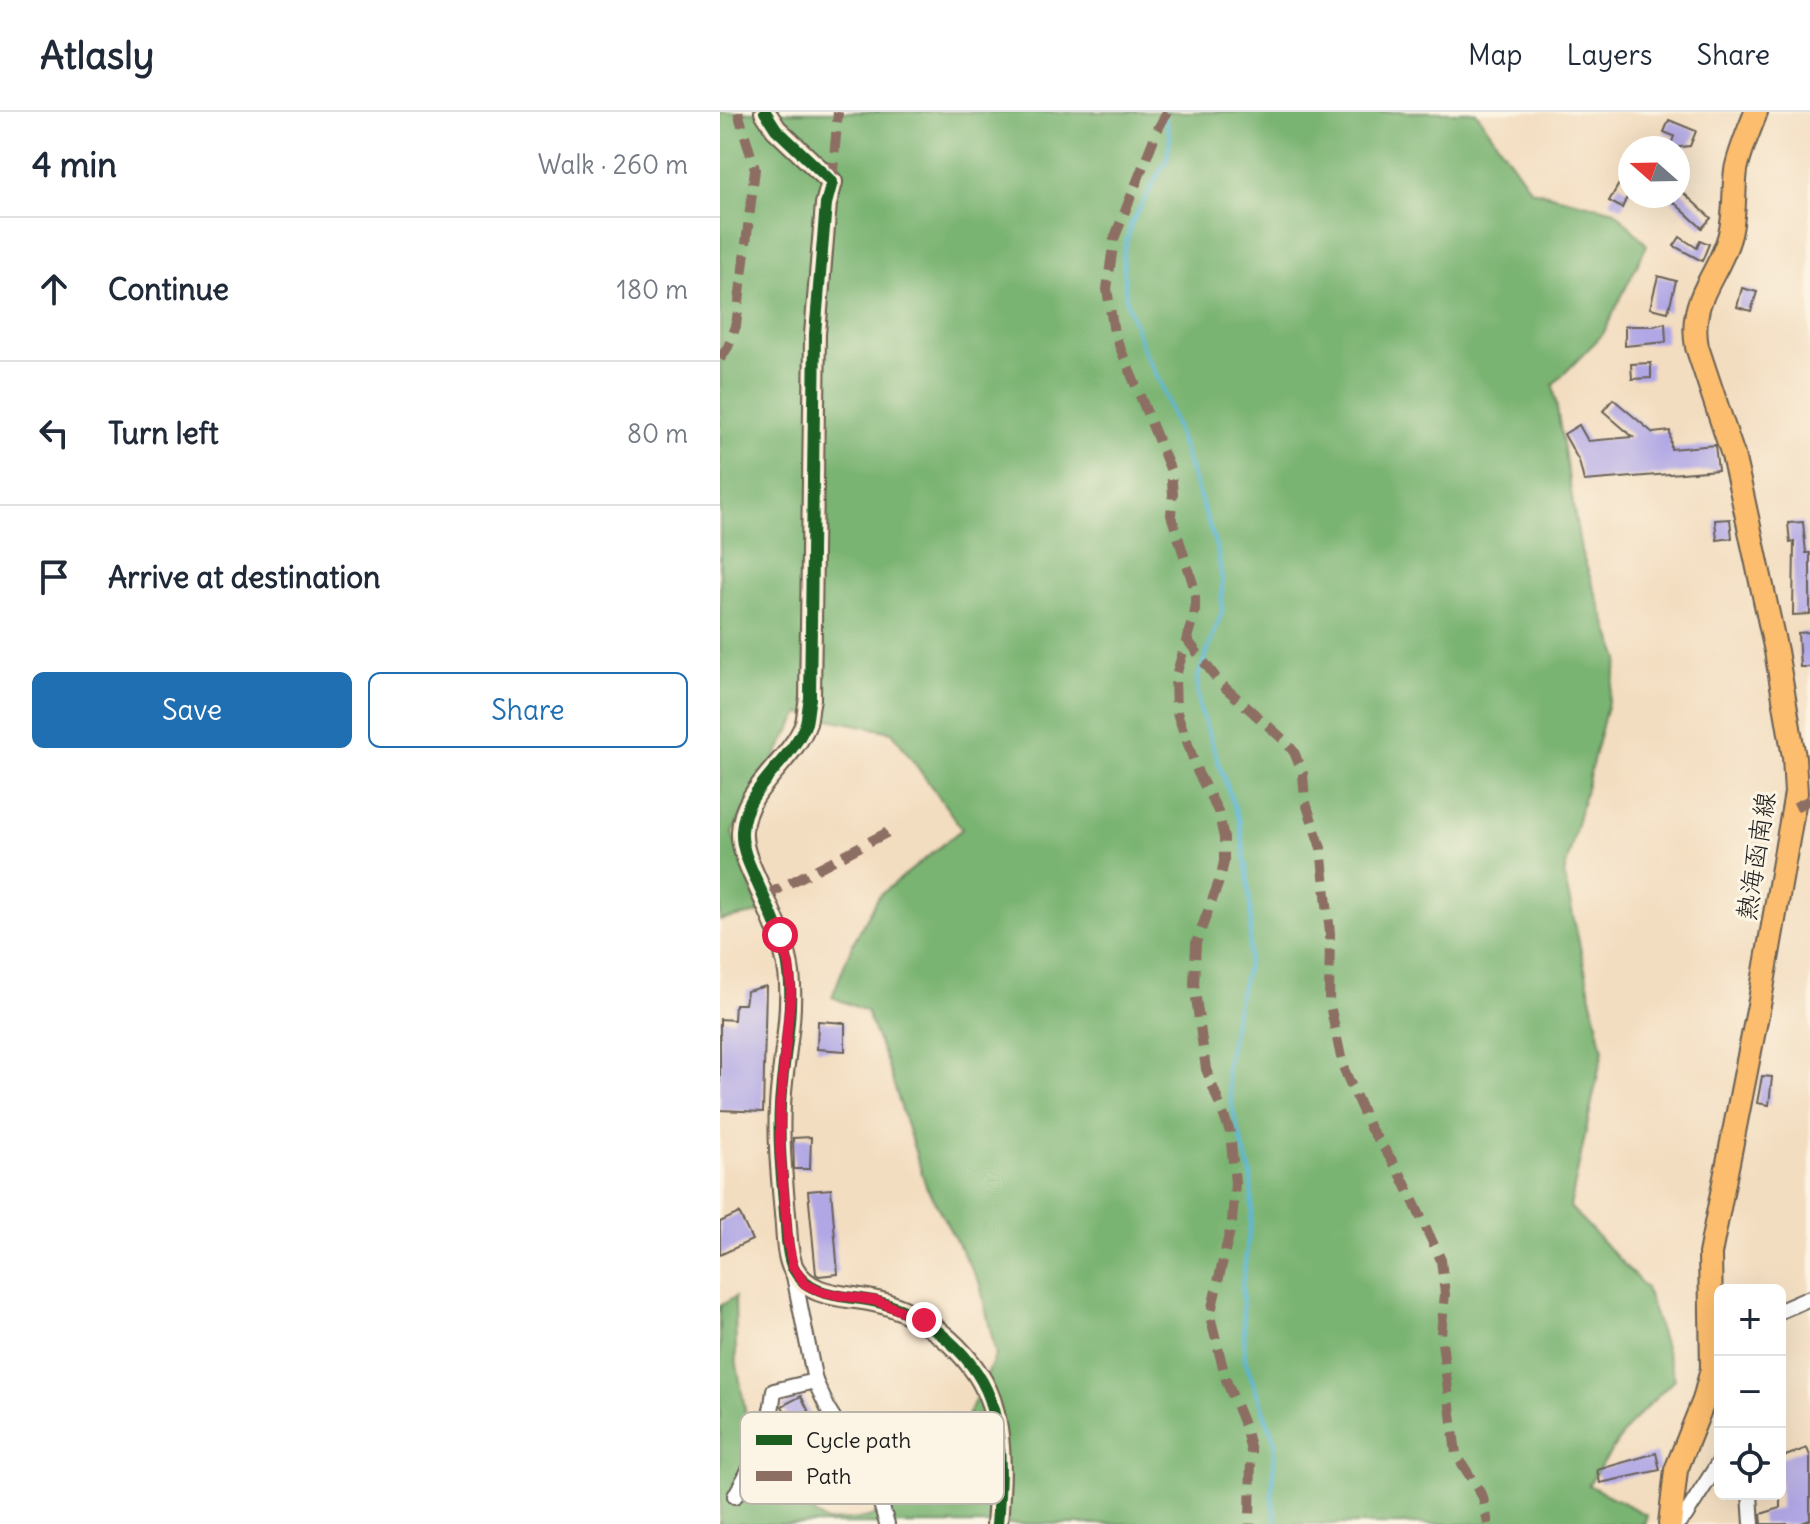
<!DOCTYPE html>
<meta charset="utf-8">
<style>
:root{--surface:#fff;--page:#f2f2f3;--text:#1f2937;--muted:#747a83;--line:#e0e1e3;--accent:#1f6fb2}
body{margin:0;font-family:Delius,"Klee One",sans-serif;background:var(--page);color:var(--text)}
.controls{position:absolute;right:24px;bottom:24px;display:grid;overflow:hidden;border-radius:12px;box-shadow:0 8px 32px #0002}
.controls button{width:72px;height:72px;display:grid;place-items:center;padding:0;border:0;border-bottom:2px solid var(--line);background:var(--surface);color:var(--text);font:40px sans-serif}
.compass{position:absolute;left:898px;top:24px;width:72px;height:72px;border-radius:50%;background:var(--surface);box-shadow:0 8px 32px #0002;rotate:290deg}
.stop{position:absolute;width:24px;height:24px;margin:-18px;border:6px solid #e11d48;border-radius:50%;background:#fff}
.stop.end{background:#e11d48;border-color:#fff;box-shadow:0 2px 8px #0008}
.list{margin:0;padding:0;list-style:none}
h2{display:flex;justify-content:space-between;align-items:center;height:104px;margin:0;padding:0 32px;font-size:34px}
h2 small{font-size:26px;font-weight:400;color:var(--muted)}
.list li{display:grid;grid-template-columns:52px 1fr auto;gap:24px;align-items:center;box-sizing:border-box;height:144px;padding:0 32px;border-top:2px solid var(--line)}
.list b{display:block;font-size:30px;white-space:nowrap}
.list em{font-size:26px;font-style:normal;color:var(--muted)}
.actions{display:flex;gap:16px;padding:24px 32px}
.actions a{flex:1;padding:18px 0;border:2px solid var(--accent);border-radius:12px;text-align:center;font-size:28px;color:var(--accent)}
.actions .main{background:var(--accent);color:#fff}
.icon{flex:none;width:44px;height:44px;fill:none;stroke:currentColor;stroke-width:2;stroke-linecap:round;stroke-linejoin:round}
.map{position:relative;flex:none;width:1090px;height:1412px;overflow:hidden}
header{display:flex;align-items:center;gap:48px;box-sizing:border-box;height:112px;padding:0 40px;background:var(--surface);border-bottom:2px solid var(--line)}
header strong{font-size:38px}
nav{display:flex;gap:44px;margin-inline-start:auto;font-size:28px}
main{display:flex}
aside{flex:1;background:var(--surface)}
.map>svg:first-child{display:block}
.forest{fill:#7ab472;stroke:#4b6847;stroke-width:2}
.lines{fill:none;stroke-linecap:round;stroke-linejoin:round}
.stream{stroke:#56b5d5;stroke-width:4}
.building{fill:#b1a7e5}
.street-casing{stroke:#676055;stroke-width:18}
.secondary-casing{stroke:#676055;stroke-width:24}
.primary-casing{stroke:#676055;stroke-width:26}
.street{stroke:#fff;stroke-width:14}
.secondary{stroke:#fee5c5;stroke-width:20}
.primary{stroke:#fcbd6e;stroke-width:22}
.quiet{stroke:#8d6e63;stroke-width:10;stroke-dasharray:20 10;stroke-linecap:butt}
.cycleway-casing{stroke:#fcf5e5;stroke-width:17}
.cycleway{stroke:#1b5e20;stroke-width:12}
.route{stroke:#e11d48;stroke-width:10}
.labels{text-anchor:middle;stroke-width:6;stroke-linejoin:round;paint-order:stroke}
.street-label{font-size:26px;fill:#1c1c1c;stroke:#fcf5e5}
.key{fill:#fcf5e5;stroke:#b9b4a9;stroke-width:2}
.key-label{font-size:22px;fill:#1c1c1c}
</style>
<header>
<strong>Atlasly</strong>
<nav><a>Map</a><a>Layers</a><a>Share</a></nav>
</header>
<main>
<aside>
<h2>4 min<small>Walk · 260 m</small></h2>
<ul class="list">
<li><svg class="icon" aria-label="ahead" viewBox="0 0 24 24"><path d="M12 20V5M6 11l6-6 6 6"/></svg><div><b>Continue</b></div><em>180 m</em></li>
<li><svg class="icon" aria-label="left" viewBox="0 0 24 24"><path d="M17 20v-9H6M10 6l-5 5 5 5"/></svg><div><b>Turn left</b></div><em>80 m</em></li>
<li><svg class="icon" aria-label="arrive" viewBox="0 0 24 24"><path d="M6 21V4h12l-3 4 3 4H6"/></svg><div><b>Arrive at destination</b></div></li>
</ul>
<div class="actions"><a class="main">Save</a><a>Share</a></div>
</aside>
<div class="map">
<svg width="1090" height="1412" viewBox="0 0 1090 1412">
<rect width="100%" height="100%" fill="#fcf5e5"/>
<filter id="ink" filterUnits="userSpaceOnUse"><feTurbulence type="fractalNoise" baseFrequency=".0125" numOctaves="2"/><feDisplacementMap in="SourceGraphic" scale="16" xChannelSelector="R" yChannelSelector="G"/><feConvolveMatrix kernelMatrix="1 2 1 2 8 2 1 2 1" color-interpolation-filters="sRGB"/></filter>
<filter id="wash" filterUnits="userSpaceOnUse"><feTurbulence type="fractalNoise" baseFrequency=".006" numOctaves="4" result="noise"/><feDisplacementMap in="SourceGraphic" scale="32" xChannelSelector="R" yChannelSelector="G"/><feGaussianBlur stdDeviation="1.8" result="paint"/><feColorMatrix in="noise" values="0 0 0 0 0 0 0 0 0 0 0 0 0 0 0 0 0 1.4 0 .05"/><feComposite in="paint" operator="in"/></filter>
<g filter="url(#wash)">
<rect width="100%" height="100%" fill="#f3ddc0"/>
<path class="forest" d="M0,0H756L811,78L895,99L927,133L883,222L833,273L861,439L899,547L844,763L883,938L850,1095L926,1176L955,1267L910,1312L868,1373L927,1403L924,1412H0V1194L15,1185L16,1247L36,1359L44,1385L76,1389L106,1410L149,1406L222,1359L276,1243L260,1172L206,1074L167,951L146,899L112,885L133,831L159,784L242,717L172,620L80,601L12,721L40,801L0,808Z"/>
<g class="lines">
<path class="stream" d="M443,0L450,25L447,47L411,112L403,143L406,187L424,240L442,274L480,386L497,437L502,468V500L477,567L479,595L520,711L528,768L531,806L528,851L516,898L506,958L514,1004L531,1062L532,1100L522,1174L525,1248L555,1330L552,1384L557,1412"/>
</g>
<g id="blocks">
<g class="building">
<path d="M949,8L976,19L970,34L950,36L954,24L944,20Z"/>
<path d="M899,72L910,79L902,96L889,89Z"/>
<path d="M958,76L991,106L982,116L947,84H958Z"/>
<path d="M960,125L977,136L980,128L989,132L982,149L954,134Z"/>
<path d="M938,164L956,169L948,200L930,196Z"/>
<path d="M1022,176L1037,180L1031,199L1017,195Z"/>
<path d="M945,211L946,230L905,234V214H934Z"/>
<path d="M931,251V266L912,267L911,252Z"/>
<path d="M893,287L933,321L950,319L951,337L995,333L998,358L864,369L859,349L844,322L859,313L868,329L913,325L883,299Z"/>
<path d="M1010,407L1012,426L997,428L995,408Z"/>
<path d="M1083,410L1086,441H1090V502L1073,503L1074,430L1070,431L1068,411Z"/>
<path d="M1090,520V555H1080L1078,521Z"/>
<path d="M46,874L43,1000L0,998V907L14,908L15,892H25L27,879Z"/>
<path d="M98,909L125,911V939L97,937Z"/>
<path d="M1042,964L1052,965L1049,993L1037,991Z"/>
<path d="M91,1025L90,1057H74L73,1026Z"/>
<path d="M111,1077L118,1162L99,1164L96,1162L88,1079Z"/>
<path d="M19,1101L32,1128L0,1143V1110Z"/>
<path d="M81,1284L92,1306L73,1316L62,1294Z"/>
<path d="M1087,1336L1090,1344V1408L1079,1412H1042L1041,1402L1060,1396V1346Z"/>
<path d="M936,1341L940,1358L880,1371L877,1358Z"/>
</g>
</g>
</g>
<g filter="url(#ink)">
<use href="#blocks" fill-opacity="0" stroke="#676055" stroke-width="2"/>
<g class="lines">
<g class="street-casing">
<g id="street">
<path d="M73,1159L95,1269L109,1299L155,1372L167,1412"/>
<path d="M1060,1199L1090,1186"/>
<path d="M1030,1382L1032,1412"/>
<path d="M15,1384C36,1346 49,1323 54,1279L95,1269"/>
<path d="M956,1412L965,1404L1000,1349"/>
</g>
</g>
<g class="secondary-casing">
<path id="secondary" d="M45,0L56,17L112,70L106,92L95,222L90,587C88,594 88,603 86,611C72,650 24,675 22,719C21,737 30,754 37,770C52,804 69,837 70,873C72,913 62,954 60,994C58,1030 62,1066 65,1102C67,1119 66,1141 73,1156C89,1186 124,1183 153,1189C204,1198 261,1247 273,1297C283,1334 280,1375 277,1412"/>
</g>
<g class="primary-casing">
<path id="primary" d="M950,1412L956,1358L984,1288L992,1257L990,1142L1040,888L1076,681L1074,645L1056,539L1022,382L1013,343L977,235C968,186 997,167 1009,126C1016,103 1013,81 1016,58C1020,38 1029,19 1036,0"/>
</g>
<use href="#street" class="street"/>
<use href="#secondary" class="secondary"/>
<use href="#primary" class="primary"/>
<g class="quiet">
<path d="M447,0L437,19L394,127L387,177L394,221L451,359L453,382L451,403L475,478V499L455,567L456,598L478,661L498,699L504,726V750L500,767L476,831L474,872L486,957L510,1020L515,1071L512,1110L490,1204L506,1268L525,1315L531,1339L530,1412"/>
<path d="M112,70L118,0"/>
<path d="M0,247L8,235L16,214L35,57L18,0"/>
<path d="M466,526L500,571L565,629L574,640L583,662L585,688L601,736L610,821L609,888L623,955L650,1016L679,1059L721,1148L725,1182L721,1222L736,1342L763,1385L768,1412"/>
<path d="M1075,695L1090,688"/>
<path d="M43,785L170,719"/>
</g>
<g class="cycleway-casing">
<path id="cycleway" d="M45,0L56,17L112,70L106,92L95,222L90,587C88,594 88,603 86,611C72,650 24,675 22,719C21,737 30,754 37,770C52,804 69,837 70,873C72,913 62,954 60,994C58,1030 62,1066 65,1102C67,1119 66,1141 73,1156C89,1186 124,1183 153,1189C204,1198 261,1247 273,1297C283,1334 280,1375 277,1412"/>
</g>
<use href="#cycleway" class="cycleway"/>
</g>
</g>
<g class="lines" filter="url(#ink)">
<path class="route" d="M60,823L69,854L71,878L60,993V1036L68,1130L73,1155L85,1172L103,1181L157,1189L204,1208"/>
</g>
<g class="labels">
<g class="street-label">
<text transform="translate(1036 744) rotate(-81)" y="9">熱海函南線</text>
</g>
</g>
<rect x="20" y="1300" width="264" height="92" rx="12" class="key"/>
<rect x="36" y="1323" width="36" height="10" fill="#1b5e20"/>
<rect x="36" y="1359" width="36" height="10" fill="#8d6e63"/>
<g class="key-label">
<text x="86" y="1336">Cycle path</text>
<text x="86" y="1372">Path</text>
</g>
</svg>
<div class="controls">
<button>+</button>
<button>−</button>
<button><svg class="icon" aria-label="locate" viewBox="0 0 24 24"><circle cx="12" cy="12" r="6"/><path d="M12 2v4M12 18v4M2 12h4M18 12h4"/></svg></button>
</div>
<svg class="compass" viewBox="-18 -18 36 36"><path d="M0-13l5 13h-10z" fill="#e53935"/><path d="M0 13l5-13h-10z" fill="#747a83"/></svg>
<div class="stop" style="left:60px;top:823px"></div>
<div class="stop end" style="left:204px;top:1208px"></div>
</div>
</main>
